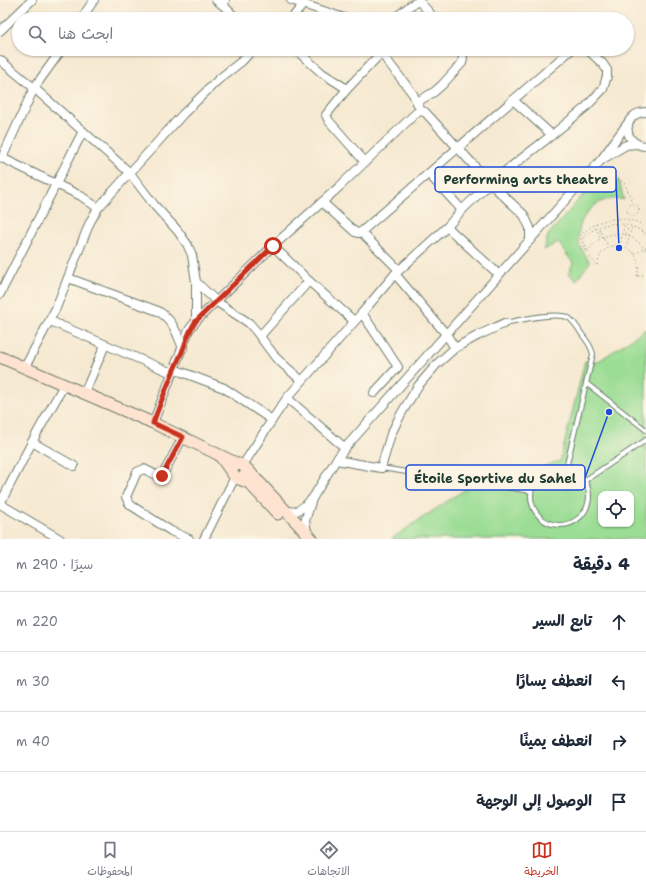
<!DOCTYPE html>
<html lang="ar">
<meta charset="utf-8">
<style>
:root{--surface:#fff;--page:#f2f2f3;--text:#1f2937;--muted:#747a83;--line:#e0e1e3;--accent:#c8321e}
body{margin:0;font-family:"Shantell Sans","Playpen Sans Arabic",sans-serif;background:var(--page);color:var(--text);direction:rtl}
.controls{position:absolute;right:12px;bottom:12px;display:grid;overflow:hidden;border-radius:8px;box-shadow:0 1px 3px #0004}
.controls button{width:36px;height:36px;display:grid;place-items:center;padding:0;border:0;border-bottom:1px solid var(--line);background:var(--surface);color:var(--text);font:20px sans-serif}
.stop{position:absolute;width:12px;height:12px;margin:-9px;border:3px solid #c8321e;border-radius:50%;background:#fff}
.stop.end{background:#c8321e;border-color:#fff;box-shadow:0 1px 4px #0008}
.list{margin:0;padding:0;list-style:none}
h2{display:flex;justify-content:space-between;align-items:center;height:52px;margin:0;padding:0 16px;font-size:17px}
h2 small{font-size:13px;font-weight:400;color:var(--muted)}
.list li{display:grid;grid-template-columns:26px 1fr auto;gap:12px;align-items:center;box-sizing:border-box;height:60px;padding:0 16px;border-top:1px solid var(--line)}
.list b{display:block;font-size:15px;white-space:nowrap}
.list em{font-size:13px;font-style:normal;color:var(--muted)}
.icon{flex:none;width:22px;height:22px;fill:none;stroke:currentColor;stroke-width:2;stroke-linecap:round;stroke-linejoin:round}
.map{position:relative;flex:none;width:646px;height:539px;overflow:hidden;direction:ltr}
.search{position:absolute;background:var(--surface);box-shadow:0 1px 3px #0004;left:12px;right:12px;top:12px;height:44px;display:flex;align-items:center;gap:10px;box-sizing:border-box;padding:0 14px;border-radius:22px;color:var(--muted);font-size:15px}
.sheet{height:292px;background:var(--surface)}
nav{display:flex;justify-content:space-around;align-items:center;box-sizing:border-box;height:56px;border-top:1px solid var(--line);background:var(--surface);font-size:11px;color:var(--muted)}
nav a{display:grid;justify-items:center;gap:2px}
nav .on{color:var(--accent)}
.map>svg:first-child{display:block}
.green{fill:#9bdd94;stroke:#5d8d64;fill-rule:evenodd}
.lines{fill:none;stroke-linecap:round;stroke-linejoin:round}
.service-casing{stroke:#6a796b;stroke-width:6}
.minor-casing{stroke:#6a796b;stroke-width:10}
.secondary-casing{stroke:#6a796b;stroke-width:13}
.path{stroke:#6a796b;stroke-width:1;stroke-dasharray:1 3;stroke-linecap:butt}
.service{stroke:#fff;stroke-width:4}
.minor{stroke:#fff;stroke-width:8}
.secondary{stroke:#fee3d1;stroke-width:11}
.route{stroke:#c8321e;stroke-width:5}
.leader{fill:none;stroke:#1d4ed8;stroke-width:1.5}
.callout-dot{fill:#1d4ed8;stroke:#fcf5e5;stroke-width:1.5}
.callout{fill:#fcf5e5;stroke:#1d4ed8;stroke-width:1.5}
.callout-label{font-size:13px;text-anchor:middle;font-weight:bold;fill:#1f3d34}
</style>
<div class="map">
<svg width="646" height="539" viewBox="0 0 646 539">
<rect width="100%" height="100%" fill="#fcf5e5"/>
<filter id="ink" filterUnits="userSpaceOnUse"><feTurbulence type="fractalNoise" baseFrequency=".025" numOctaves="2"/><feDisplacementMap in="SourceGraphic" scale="8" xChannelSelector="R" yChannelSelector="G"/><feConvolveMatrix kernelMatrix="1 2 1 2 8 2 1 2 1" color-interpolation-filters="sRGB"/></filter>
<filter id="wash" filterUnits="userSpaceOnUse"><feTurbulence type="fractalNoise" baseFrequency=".012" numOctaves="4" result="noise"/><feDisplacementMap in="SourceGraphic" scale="16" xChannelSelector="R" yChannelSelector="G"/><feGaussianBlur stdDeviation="0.9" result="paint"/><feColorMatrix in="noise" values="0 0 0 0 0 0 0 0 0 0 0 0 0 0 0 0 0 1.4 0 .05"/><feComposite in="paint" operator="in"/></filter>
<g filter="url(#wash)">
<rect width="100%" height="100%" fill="#f6e9d1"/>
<g class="green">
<path d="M603,172L619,181L624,200C620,199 616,198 612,199C591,200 575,223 579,243C581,250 586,256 590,262L576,281L569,273L573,263L558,242L544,250L548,235Z"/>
<path d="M646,329V539H391L467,488L469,476L527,482C534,469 546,465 560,461L585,361L596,363ZM601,494H631V524H601Z"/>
</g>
</g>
<g filter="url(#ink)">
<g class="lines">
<g class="service-casing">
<g id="service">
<path d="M505,323C519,320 558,311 569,318C574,322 578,328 581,333C586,340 591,345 593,354L566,468"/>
<path d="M586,383L646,430"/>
<circle cx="560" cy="496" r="29"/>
<path d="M381,468L531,491"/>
<path d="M584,481L646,440"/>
</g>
</g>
<g class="minor-casing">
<g id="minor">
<path d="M216,0L224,6"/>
<path d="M225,0L224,6L237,19"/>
<path d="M291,0L347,19"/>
<path d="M81,19L94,0"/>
<path d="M291,19L303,5"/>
<path d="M394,19L411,5L419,1L435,19"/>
<path d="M0,31L32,0"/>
<path d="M62,49L34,88L2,158L81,196L98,208"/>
<path d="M295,49L322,73L347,89"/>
<path d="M378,49L413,94L421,111"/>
<path d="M0,60L34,88L129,172L155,206L177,230L187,244L192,255L196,282V321"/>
<path d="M513,100L552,135"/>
<path d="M417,102L434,92L442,85L462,63L463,58L460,49"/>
<path d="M646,112C622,112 621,145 646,146"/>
<path d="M630,120L601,160L626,145L636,144"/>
<path d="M365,162L329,121L326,115L347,89L381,53"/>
<path d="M429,174L462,210"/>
<path d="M322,202L355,232L358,233L361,232L572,49"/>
<path d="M447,227L494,270"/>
<path d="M361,232L399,270"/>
<path d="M530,240V228L524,215L490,183L552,135L586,107L603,89L607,76V70L603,64L587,49"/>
<path d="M273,246L339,187L416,113L421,111L425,112L490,183L462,210L447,227L395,274L362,313"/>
<path d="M395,274L446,334L455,348"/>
<path d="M68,278L158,311C174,321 176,332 183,348"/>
<path d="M196,282L217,302L249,323L256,331L276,358L302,381"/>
<path d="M0,294L83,131"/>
<path d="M50,321L172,373"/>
<path d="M260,336L309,281"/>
<path d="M25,367L56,308L90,222L98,208L183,114L219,79L242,61L253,49"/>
<path d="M174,369L224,388L272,420"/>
<path d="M84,394L105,345"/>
<path d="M287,398L345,448"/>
<path d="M153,423L189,330L196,321L273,246L309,281L354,321"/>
<path d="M183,437L162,476L160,477L144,469L137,472L126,497L129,503L132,506L171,531L189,539"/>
<path d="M32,442L74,466"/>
<path d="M336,460L381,468L391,434L401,414L418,386L437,364L455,348L479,335L505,323"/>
<path d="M243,465L272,420L287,398L362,313L398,367L374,393"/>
<path d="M312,499L336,460L345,448L601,160"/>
<path d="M0,504L32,442L64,385"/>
<path d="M0,504L60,539"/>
<path d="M284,509C297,516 303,507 312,499L305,521L307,532"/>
<path d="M204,539L235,477"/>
</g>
</g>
<g class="secondary-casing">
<g id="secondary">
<path d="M0,357L153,423L238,464"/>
<path d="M220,456L235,477L239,479L244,477L247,471L243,465L238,464L232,468V473"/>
<path d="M246,468L312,539"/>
<path d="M239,479L249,483L278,514"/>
</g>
</g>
<g class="path">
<path d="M605,169L625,184L633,204"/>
<circle cx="633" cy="210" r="6"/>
<path d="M596,228L601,238"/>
<path d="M599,229L609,248"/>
<path d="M626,234L628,228"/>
<path d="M619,246L625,224"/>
<path d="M626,248L632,226"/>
<path d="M587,250L583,238C601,220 625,219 646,234"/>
<path d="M585,251L580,237C595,217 626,213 646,227"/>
<path d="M635,254L646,247"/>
<path d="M637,276C645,252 617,234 601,254C599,257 598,262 597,266L587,253C601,229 630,227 646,251"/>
<path d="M638,276L646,274"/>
</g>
<use href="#service" class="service"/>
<use href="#minor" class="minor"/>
<use href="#secondary" class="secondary"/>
</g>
</g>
<g class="lines" filter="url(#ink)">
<path class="route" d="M162,476L183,437L153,423C162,399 171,375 182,352C187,340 188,332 196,321L273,246"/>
</g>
<path class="leader" d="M619 248L616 180M609 412L585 478"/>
<g class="callout-dot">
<circle cx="619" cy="248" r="4"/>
<circle cx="609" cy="412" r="4"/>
</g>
<g class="callout">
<rect x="435" y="167" width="181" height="25" rx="4"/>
<rect x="406" y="465" width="179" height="25" rx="4"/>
</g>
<g class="callout-label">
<text x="526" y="184">Performing arts theatre</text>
<text x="495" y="483">Étoile Sportive du Sahel</text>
</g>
</svg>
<div class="controls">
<button><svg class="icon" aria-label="locate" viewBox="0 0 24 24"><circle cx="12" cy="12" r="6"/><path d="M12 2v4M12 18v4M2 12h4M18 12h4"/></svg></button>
</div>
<div class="stop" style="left:273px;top:246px"></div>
<div class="stop end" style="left:162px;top:476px"></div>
<div class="search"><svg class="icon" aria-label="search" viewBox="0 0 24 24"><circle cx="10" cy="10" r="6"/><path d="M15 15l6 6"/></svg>ابحث هنا</div>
</div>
<section class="sheet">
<h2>4 دقيقة<small>سيرًا · 290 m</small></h2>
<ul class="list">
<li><svg class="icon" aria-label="ahead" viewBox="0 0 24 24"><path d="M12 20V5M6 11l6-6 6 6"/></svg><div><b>تابع السير</b></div><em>220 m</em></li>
<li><svg class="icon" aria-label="left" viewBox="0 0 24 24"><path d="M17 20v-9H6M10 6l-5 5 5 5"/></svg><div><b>انعطف يسارًا</b></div><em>30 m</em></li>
<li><svg class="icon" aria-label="right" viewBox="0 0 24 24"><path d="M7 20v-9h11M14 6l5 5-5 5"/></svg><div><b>انعطف يمينًا</b></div><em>40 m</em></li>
<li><svg class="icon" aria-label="arrive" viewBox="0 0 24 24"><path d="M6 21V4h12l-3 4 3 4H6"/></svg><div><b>الوصول إلى الوجهة</b></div></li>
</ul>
</section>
<nav>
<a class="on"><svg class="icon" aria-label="map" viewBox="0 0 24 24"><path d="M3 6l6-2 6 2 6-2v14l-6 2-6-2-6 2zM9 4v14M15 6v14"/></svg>الخريطة</a>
<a><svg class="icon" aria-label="directions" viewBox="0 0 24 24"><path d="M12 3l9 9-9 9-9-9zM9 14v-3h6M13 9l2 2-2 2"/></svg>الاتجاهات</a>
<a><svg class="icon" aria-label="saved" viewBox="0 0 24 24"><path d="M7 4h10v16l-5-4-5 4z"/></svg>المحفوظات</a>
</nav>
